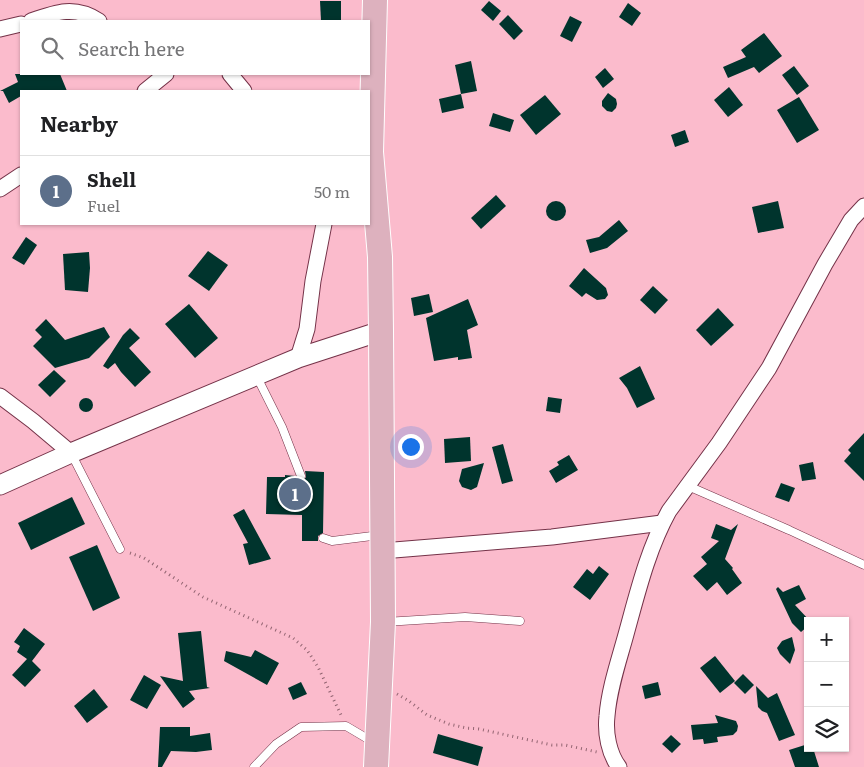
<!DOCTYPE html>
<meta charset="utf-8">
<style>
:root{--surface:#fff;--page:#f6f6f6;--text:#202124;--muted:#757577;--line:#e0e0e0;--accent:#236a60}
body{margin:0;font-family:Literata,serif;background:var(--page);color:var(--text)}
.controls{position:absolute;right:15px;bottom:15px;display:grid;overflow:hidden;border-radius:0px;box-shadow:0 1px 4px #0004}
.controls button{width:45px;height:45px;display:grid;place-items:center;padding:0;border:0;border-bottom:1px solid var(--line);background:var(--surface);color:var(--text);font:25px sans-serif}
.you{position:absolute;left:410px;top:446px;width:18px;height:18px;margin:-12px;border:4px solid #fff;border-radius:50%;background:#1a73e8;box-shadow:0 0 0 8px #1a73e833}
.badge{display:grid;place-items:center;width:32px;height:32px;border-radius:50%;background:var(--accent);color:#fff;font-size:16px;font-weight:700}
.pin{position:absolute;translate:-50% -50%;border:2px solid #fff;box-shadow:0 1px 5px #0006}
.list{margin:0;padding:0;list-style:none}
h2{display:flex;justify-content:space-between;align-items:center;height:65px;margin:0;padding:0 20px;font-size:21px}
h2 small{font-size:16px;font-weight:400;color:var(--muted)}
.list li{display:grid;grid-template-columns:32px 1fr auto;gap:15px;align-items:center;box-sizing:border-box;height:70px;padding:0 20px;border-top:1px solid var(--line)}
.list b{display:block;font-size:19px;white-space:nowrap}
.list p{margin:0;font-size:16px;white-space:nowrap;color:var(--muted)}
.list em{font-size:16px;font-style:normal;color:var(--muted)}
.icon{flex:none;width:28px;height:28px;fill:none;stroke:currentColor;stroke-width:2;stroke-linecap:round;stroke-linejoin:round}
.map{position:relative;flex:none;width:864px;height:767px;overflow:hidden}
.search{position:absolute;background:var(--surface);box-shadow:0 1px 4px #0004;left:20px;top:20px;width:350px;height:55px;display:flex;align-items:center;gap:12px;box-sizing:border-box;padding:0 18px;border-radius:0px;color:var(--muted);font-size:19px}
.panel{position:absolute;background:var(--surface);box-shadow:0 1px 4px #0004;left:20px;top:90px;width:350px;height:135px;border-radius:0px}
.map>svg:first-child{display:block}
.building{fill:#00342d}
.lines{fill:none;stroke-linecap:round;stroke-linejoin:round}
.service-casing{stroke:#743248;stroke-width:9}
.minor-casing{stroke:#743248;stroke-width:17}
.tertiary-casing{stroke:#743248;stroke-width:21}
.primary-casing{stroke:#fff;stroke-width:26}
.path{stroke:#936572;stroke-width:3;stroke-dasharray:1 4;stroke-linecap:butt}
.service{stroke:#fff;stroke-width:8}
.minor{stroke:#fff;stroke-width:15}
.tertiary{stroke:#fff;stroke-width:19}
.primary{stroke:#ddb1be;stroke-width:24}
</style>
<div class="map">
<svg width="864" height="767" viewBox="0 0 864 767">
<rect width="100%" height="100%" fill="#fbbbcc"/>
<g class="building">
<path d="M320,1H341V21H321Z"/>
<path d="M489,1L501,11L493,21L481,10Z"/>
<path d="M628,3L641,13L632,26L619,17Z"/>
<path d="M508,15L523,31L514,40L499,24Z"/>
<path d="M570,16L582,22L572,42L560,36Z"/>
<path d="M764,33L782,56L759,73L754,67L728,78L723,67L746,57L741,50Z"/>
<path d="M471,61L477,91L461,94L455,65Z"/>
<path d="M794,66L809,86L797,95L782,75Z"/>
<path d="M605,68L614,79L603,88L595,77Z"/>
<path d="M15,74H60L67,91H21V96L9,103L3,91H0L18,82Z"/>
<path d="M729,87L743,105L728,117L714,100Z"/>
<path d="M608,93L616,99L617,104L616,108L612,112L607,111L602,106V101Z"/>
<path d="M461,94L464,108L442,113L439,99Z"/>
<path d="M545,95L561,114L536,135L520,115Z"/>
<path d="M799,97L819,130L797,143L777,110Z"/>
<path d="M493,113L514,120L510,132L489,126Z"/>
<path d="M685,130L689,142L675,147L671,135Z"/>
<path d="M496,195L506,206L481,229L471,218Z"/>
<circle cx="556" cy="211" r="10"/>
<path d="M778,201L784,228L758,233L752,207Z"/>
<path d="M619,220L628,231L607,248L590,253L586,240L599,237Z"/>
<path d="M26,237L37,245L24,265L12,258Z"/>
<path d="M208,251L228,265L209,291L188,276Z"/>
<path d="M89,252L90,268L88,292L65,290L63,254Z"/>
<path d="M584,268L606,288L608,295L605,299L597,300L586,293L582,297L569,286Z"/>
<path d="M653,286L668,300L655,314L640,300Z"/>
<path d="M429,294L433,312L414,316L411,298Z"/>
<path d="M468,299L478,325L467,330L472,358L458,360V357L434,361L426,318Z"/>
<path d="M189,304L218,338L195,358L165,324Z"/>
<path d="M718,308L734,325L711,346L696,330Z"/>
<path d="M46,319L65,340L104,327L110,337L89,358L55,368L33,346L42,337L35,330Z"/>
<path d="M130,328L140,338L129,348L151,372L135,387L121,372L115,363L108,369L103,366L123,335Z"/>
<path d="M640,366L655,399L637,408L627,388L619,378Z"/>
<path d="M54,370L66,381L50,397L38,385Z"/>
<path d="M548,397L562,399L560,413L546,411Z"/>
<circle cx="86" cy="405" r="7"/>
<path d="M864,433V481L844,461L851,453L848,450Z"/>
<path d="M470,437L471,461L445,463L444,439Z"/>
<path d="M503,444L513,481L502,484L492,447Z"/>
<path d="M569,455L578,470L556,483L549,471L559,465L557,462Z"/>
<path d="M813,462L816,479L802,481L799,465Z"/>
<path d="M484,463L477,487L471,490L462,487L459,481L462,469Z"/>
<path d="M305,471L324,472L323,533L318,536V541H302V515L266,514L267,477H285V475L295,476L298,481H303L306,477Z"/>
<path d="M781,483L795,488L789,502L775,497Z"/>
<path d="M72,497L85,524L31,550L18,523Z"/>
<path d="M244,509L271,559L249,565L243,544L248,543L233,515Z"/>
<path d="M716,524L731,530L738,524L725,559L733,568L732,569L742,583L727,595L717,582L707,591L693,576L707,564L701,557L719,541L711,538Z"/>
<path d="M97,545L120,598L93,611L69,557Z"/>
<path d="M599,566L609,574L590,600L573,587L587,569L593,574Z"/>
<path d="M799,585L806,599L795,605L810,621H808V626L801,632L792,623L776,589L778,587L783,592Z"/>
<path d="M24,628L45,644L32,661L41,670L25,687L12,675L27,659L17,652L20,646L14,642Z"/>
<path d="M201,631L207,687L210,688L189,691L195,699L183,708L160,676L183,681L178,633Z"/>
<path d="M792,637L795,650L790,664L780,654L777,648L782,641Z"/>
<path d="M255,650L279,663L267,685L224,661L226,651L251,657Z"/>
<path d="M715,656L735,681L720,693L700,668Z"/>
<path d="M743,674L754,685L745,694L734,683Z"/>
<path d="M144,675L161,685L147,709L130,700Z"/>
<path d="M301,682L307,694L293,700L288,688Z"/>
<path d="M658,682L661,695L645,699L642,686Z"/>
<path d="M756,686L768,698L777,693L795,735L779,741L767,713L762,711L758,707Z"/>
<path d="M94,689L108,707L87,723L74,706Z"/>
<path d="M715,715L736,721L738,726L737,731L733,735L717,737L718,742L704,744L703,739L693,740L691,725L718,723Z"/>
<path d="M160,727H190V736L210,733L212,750L196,752L171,751L162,767H158Z"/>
<path d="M438,734L483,747L478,766L433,753Z"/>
<path d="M671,735L681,744L672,753L662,744Z"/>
<path d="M808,744V748H813L819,767H795L789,750Z"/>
</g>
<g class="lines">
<g class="service-casing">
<g id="service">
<path d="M256,375L282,427L301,476"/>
<path d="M71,453L120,549"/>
<path d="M688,486L789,530L864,565"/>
<path d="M323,538L332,541L380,535"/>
<path d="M385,622L465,617L520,621"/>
<path d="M254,767L276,744L301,727L346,726L373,742"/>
</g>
</g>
<g class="minor-casing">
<g id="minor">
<path d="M31,21C56,12 75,5 99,21"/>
<path d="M0,29L21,24"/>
<path d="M230,74L244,91"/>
<path d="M145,91L166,74"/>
<path d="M0,189L21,175"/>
<path d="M298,358L307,329L313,281L324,224"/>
<path d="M0,396L33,421L71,453"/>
<path d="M382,551L552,537L662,523"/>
<path d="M619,767C609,754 605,733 607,716C609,690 618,663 625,638C637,595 647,551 669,511L719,443L769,368L825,264L851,220L864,206"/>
</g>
</g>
<g class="tertiary-casing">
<path id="tertiary" d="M0,485L71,453L298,358L381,331"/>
</g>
<g class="primary-casing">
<path id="primary" d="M375,0L371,152L380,257L381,331L383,622L376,767"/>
</g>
<g class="path">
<path d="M130,553L144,558L203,597L293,638L307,650L318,667L341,715"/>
<path d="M397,694L409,701L427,715L449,724L466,728L479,729L552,745H565L597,752"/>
</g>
<use href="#service" class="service"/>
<use href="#minor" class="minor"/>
<use href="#tertiary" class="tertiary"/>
<use href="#primary" class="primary"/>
</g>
</svg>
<div class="controls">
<button>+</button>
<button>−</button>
<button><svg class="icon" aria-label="layers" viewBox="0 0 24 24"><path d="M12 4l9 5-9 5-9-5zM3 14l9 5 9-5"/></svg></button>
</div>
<div class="you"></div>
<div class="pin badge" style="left:295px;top:494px;background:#5c6f8a">1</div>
<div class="search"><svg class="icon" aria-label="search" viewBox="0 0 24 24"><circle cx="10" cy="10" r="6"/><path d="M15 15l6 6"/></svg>Search here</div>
<section class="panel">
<h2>Nearby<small></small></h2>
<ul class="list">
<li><span class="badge" style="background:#5c6f8a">1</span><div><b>Shell</b><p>Fuel</p></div><em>50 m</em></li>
</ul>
</section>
</div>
